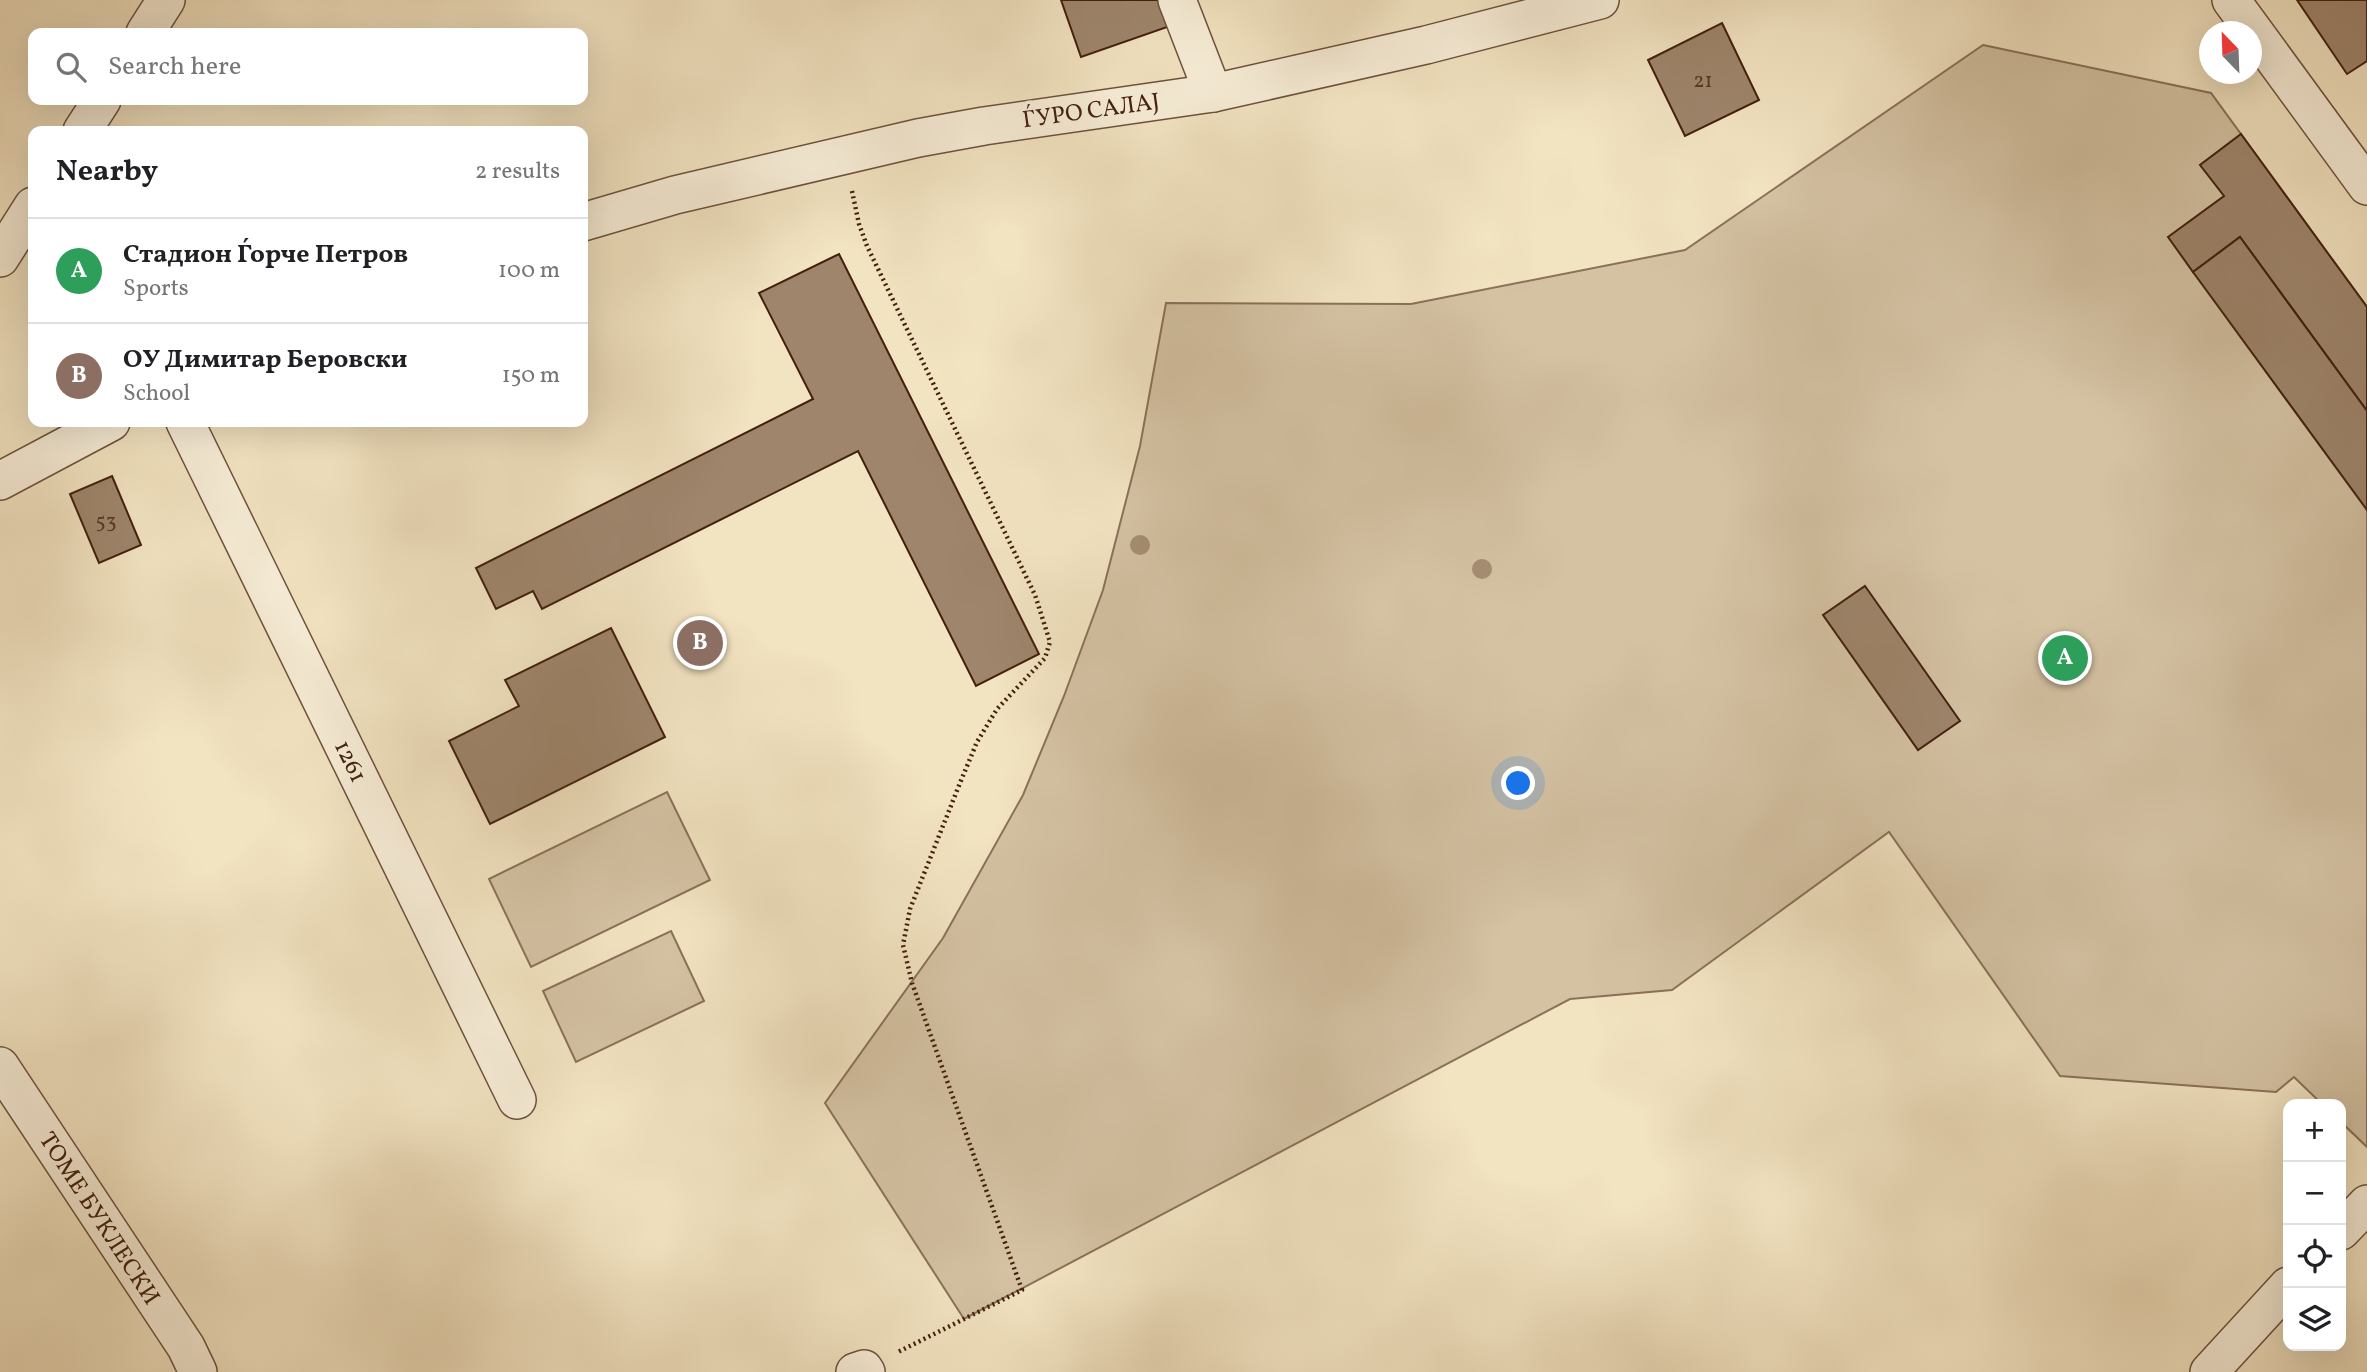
<!DOCTYPE html>
<meta charset="utf-8">
<style>
:root{--surface:#fff;--page:#f2f2f2;--text:#202124;--muted:#757577;--line:#e0e0e0;--accent:#8f2418}
body{margin:0;font-family:Vollkorn,serif;background:var(--page);color:var(--text)}
.controls{position:absolute;right:21px;bottom:21px;display:grid;overflow:hidden;border-radius:14px;box-shadow:0 7px 28px #0002}
.controls button{width:63px;height:63px;display:grid;place-items:center;padding:0;border:0;border-bottom:2px solid var(--line);background:var(--surface);color:var(--text);font:35px sans-serif}
.compass{position:absolute;left:2199px;top:21px;width:63px;height:63px;border-radius:50%;background:var(--surface);box-shadow:0 7px 28px #0002;rotate:337deg}
.you{position:absolute;left:1519px;top:784px;width:24px;height:24px;margin:-18px;border:5px solid #fff;border-radius:50%;background:#1a73e8;box-shadow:0 0 0 10px #1a73e833}
.badge{display:grid;place-items:center;width:46px;height:46px;border-radius:50%;background:var(--accent);color:#fff;font-size:23px;font-weight:700}
.pin{position:absolute;translate:-50% -50%;border:4px solid #fff;box-shadow:0 2px 7px #0006}
.list{margin:0;padding:0;list-style:none}
h2{display:flex;justify-content:space-between;align-items:center;height:91px;margin:0;padding:0 28px;font-size:30px}
h2 small{font-size:23px;font-weight:400;color:var(--muted)}
.list li{display:grid;grid-template-columns:46px 1fr auto;gap:21px;align-items:center;box-sizing:border-box;height:105px;padding:0 28px;border-top:2px solid var(--line)}
.list b{display:block;font-size:26px;white-space:nowrap}
.list p{margin:0;font-size:23px;white-space:nowrap;color:var(--muted)}
.list em{font-size:23px;font-style:normal;color:var(--muted)}
.icon{flex:none;width:38px;height:38px;fill:none;stroke:currentColor;stroke-width:2;stroke-linecap:round;stroke-linejoin:round}
.map{position:relative;flex:none;width:2367px;height:1372px;overflow:hidden}
.search{position:absolute;background:var(--surface);box-shadow:0 7px 28px #0002;left:28px;top:28px;width:560px;height:77px;display:flex;align-items:center;gap:18px;box-sizing:border-box;padding:0 24px;border-radius:14px;color:var(--muted);font-size:26px}
.panel{position:absolute;background:var(--surface);box-shadow:0 7px 28px #0002;left:28px;top:126px;width:560px;height:301px;border-radius:14px}
.map>svg:first-child{display:block}
.green{fill:#d4c2a3;stroke:#8b7159;stroke-width:2}
.building{fill:#9e856c;stroke:#42200f;stroke-width:2}
.lines{fill:none;stroke-linecap:round;stroke-linejoin:round}
.street-casing{stroke:#6e513c;stroke-width:40}
.path{stroke:#42200f;stroke-width:4.5;stroke-dasharray:2 3.5;stroke-linecap:butt}
.street{stroke:#f7edd7;stroke-width:37}
.tree{fill:#a58e73}
.labels{text-anchor:middle;stroke-width:7;stroke-linejoin:round;paint-order:stroke}
.number-label{font-size:21px;fill:#593926}
.street-label{font-size:24px;fill:#42200f;stroke:#f7edd7}
</style>
<div class="map">
<svg width="2367" height="1372" viewBox="0 0 2367 1372">
<rect width="100%" height="100%" fill="#f2e3c1"/>
<filter id="stains"><feTurbulence type="fractalNoise" baseFrequency=".00286" numOctaves="4"/><feColorMatrix values="0 0 0 0 .2 0 0 0 0 .09 0 0 0 0 .02 0 0 0 .5 -.17"/></filter>
<radialGradient id="worn" r=".72"><stop offset=".6" stop-color="#630" stop-opacity="0"/><stop offset="1" stop-color="#630" stop-opacity=".3"/></radialGradient>
<g class="green">
<path d="M1983,45L2211,93L2367,307V1147L2341,1122V1104H2322L2294,1077L2276,1092L2060,1076L1889,832L1672,990L1570,999L964,1319L825,1103L943,938L1023,795L1064,696L1103,590L1140,446L1166,303L1411,304L1685,250Z"/>
<path d="M667,792L710,880L531,967L489,879Z"/>
<path d="M671,931L704,1001L576,1062L543,991Z"/>
</g>
<g class="building">
<path d="M1061,0H1164L1173,25L1081,57Z"/>
<path d="M2297,0H2367V61L2347,74Z"/>
<path d="M1722,23L1759,100L1685,136L1648,60Z"/>
<path d="M2241,134L2367,307V411L2240,237L2193,272L2168,237L2224,196L2200,165Z"/>
<path d="M2240,237L2367,411V510L2193,272Z"/>
<path d="M839,254L1039,654L976,686L858,451L542,609L533,591L496,609L476,568L813,399L759,293Z"/>
<path d="M112,476L141,545L99,563L70,494Z"/>
<path d="M1865,586L1960,721L1918,750L1823,615Z"/>
<path d="M611,628L665,737L490,824L449,741L519,706L505,680Z"/>
</g>
<g class="lines">
<g class="street-casing">
<g id="street">
<path d="M1177,0L1213,93"/>
<path d="M2231,0L2367,186"/>
<path d="M145,33L166,0"/>
<path d="M82,131L102,100"/>
<path d="M583,222L675,195L918,138L984,126L1213,93L1426,45L1600,0"/>
<path d="M0,258L33,206"/>
<path d="M185,422L517,1100"/>
<path d="M0,481L111,422"/>
<path d="M0,1066L186,1347L198,1372"/>
<path d="M2341,1231L2367,1204"/>
<path d="M855,1372L864,1369L866,1372"/>
<path d="M2209,1372L2288,1286"/>
</g>
</g>
<path class="path" d="M852,191L859,224L867,246L1035,595L1050,642L1045,658L997,709L977,742L960,783L910,909L903,945L912,983L1022,1290L896,1353"/>
<use href="#street" class="street"/>
</g>
<g class="tree">
<circle cx="1140" cy="545" r="10"/>
<circle cx="1482" cy="569" r="10"/>
</g>
<g class="labels">
<g class="number-label">
<text x="1703" y="87">21</text>
<text x="106" y="527">53</text>
</g>
<g class="street-label">
<text transform="translate(1091 110) rotate(-8)" y="8">ЃУРО САЛАЈ</text>
<text transform="translate(351 761) rotate(64)" y="8">1261</text>
<text transform="translate(100 1218) rotate(57)" y="8">ТОМЕ БУКЛЕСКИ</text>
</g>
</g>
<rect width="100%" height="100%" filter="url(#stains)"/>
<rect width="100%" height="100%" fill="url(#worn)"/>
</svg>
<div class="controls">
<button>+</button>
<button>−</button>
<button><svg class="icon" aria-label="locate" viewBox="0 0 24 24"><circle cx="12" cy="12" r="6"/><path d="M12 2v4M12 18v4M2 12h4M18 12h4"/></svg></button>
<button><svg class="icon" aria-label="layers" viewBox="0 0 24 24"><path d="M12 4l9 5-9 5-9-5zM3 14l9 5 9-5"/></svg></button>
</div>
<svg class="compass" viewBox="-18 -18 36 36"><path d="M0-13l5 13h-10z" fill="#e53935"/><path d="M0 13l5-13h-10z" fill="#757577"/></svg>
<div class="you"></div>
<div class="pin badge" style="left:2065px;top:658px;background:#2e9e5b">A</div>
<div class="pin badge" style="left:700px;top:643px;background:#8d6e63">B</div>
<div class="search"><svg class="icon" aria-label="search" viewBox="0 0 24 24"><circle cx="10" cy="10" r="6"/><path d="M15 15l6 6"/></svg>Search here</div>
<section class="panel">
<h2>Nearby<small>2 results</small></h2>
<ul class="list">
<li><span class="badge" style="background:#2e9e5b">A</span><div><b>Стадион Ѓорче Петров</b><p>Sports</p></div><em>100 m</em></li>
<li><span class="badge" style="background:#8d6e63">B</span><div><b>ОУ Димитар Беровски</b><p>School</p></div><em>150 m</em></li>
</ul>
</section>
</div>
